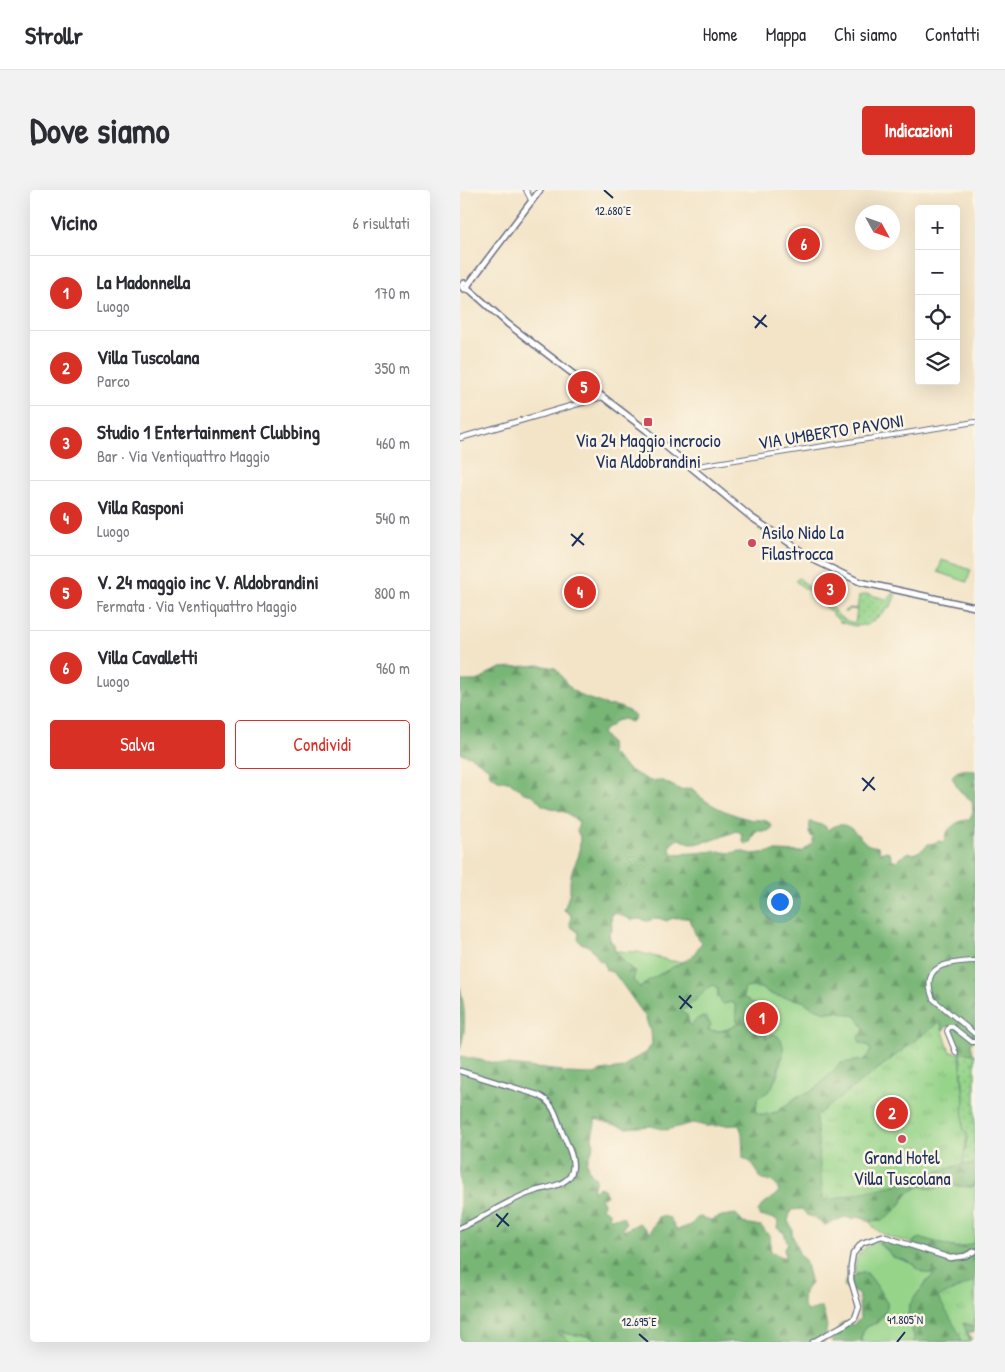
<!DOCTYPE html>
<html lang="it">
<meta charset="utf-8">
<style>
:root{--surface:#fff;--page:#f2f2f3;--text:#2b2b33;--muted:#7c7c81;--line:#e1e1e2;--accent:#d93025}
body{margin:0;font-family:"Patrick Hand",sans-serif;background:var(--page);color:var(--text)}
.controls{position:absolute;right:15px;top:15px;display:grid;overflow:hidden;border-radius:5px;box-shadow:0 5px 20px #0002}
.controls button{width:45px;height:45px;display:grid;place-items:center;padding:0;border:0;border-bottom:1px solid var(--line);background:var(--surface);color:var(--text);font:25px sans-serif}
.compass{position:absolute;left:395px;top:15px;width:45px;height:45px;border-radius:50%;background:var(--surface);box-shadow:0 5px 20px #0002;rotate:130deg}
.you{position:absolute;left:319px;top:711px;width:18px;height:18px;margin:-12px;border:4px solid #fff;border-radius:50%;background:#1a73e8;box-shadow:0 0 0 8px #1a73e833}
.badge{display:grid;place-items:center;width:32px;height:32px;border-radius:50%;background:var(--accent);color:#fff;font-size:16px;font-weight:700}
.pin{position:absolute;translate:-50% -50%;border:2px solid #fff;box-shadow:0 1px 5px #0006}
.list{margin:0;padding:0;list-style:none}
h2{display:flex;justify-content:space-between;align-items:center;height:65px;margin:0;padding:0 20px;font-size:21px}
h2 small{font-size:16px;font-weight:400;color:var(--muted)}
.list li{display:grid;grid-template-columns:32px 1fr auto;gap:15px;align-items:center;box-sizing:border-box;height:75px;padding:0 20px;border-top:1px solid var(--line)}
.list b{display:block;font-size:19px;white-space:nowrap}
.list p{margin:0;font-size:16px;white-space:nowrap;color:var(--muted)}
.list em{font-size:16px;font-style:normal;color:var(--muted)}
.actions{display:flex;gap:10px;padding:15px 20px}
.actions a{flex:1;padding:11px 0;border:1px solid var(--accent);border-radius:5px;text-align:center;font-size:18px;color:var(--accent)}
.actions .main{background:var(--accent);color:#fff}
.icon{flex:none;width:28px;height:28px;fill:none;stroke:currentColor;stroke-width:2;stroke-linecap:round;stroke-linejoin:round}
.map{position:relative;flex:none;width:515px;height:1152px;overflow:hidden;border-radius:5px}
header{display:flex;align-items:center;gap:30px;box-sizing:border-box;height:70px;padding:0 25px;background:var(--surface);border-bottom:1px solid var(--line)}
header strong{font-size:24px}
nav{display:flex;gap:28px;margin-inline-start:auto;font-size:18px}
.intro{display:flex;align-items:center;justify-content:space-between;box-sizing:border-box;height:120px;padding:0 30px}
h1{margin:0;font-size:35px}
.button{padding:12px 22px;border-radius:5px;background:var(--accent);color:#fff;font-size:18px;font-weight:700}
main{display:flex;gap:30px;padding:0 30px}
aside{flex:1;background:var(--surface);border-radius:5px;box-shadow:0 5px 20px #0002}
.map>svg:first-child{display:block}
.grass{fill:#96d48a;stroke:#588274}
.forest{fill:url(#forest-firs);stroke:#4a726a;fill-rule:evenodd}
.park{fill:url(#park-tufts);stroke:#588274}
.garden{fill:url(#garden-dots);stroke:#588274}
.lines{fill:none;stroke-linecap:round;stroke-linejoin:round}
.minor-casing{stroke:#676e83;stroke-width:6}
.tertiary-casing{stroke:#676e83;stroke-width:7}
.secondary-casing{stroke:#676e83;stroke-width:8}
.minor{stroke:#fff;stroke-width:4}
.tertiary{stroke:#fff;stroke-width:4.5}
.secondary{stroke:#fff;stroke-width:5}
.ticks{fill:none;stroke:#1b2f5e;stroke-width:2}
.poi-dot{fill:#d1495b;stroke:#fcf5e5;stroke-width:2}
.labels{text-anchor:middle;stroke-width:5;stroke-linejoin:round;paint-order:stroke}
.street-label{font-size:18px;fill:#1b2f5e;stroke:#fcf5e5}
.poi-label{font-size:18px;fill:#1b2f5e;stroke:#fcf5e5}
.ticks-label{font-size:12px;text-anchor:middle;fill:#1b2f5e;stroke:#fcf5e5;stroke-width:5;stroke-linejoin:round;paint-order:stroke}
</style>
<header>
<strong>Strollr</strong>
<nav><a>Home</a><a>Mappa</a><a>Chi siamo</a><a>Contatti</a></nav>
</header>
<div class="intro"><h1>Dove siamo</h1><a class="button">Indicazioni</a></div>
<main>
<aside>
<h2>Vicino<small>6 risultati</small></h2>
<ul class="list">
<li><span class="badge">1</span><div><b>La Madonnella</b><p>Luogo</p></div><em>170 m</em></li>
<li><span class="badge">2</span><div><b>Villa Tuscolana</b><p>Parco</p></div><em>350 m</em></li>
<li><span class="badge">3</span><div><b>Studio 1 Entertainment Clubbing</b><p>Bar · Via Ventiquattro Maggio</p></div><em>460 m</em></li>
<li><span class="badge">4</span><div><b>Villa Rasponi</b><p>Luogo</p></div><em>540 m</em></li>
<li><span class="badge">5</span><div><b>V. 24 maggio inc V. Aldobrandini</b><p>Fermata · Via Ventiquattro Maggio</p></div><em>800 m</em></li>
<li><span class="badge">6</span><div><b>Villa Cavalletti</b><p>Luogo</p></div><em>960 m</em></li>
</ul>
<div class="actions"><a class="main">Salva</a><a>Condividi</a></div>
</aside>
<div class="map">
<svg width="515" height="1152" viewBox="0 0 515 1152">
<defs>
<pattern id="forest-firs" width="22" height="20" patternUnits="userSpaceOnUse" patternTransform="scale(1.25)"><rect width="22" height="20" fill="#78b676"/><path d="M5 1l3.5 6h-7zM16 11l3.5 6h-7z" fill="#629464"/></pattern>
<pattern id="park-tufts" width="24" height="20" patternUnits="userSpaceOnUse" patternTransform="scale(1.25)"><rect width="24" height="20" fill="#96d48a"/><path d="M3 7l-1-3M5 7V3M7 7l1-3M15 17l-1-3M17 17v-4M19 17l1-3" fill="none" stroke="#81b67a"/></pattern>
<pattern id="garden-dots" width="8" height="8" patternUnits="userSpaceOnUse" patternTransform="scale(1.25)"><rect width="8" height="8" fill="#96d48a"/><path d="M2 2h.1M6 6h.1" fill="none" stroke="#81b67a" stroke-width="1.8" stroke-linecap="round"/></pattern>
</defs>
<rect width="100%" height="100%" fill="#fcf5e5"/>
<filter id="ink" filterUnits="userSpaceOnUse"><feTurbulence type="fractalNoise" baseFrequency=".02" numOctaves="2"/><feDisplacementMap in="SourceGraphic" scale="10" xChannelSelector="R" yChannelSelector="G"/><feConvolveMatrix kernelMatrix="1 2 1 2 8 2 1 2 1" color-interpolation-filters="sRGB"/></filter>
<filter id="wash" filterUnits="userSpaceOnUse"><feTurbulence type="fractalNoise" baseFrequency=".0096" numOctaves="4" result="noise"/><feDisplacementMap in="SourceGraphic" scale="20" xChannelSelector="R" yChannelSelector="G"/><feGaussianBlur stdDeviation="1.12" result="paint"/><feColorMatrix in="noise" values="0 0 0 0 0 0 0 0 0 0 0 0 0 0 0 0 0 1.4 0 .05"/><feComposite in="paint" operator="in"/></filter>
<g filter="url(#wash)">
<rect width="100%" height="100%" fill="#f3e4c7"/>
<g class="grass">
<path d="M482,370L511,380L507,392L478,382Z"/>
<path d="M155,761L178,762L211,771L225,772L189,790L180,798L173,790L170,777L164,773V771Z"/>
<path d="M253,795L258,799V807L261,808L264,814L271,812L275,814L277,833C270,841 257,842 247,840L251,835L246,827C235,829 235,835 229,836L227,825L221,822V821C233,815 241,802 253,795Z"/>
<path d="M292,797L301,798L313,805L343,811L352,817L366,822L377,821L396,826L404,838L400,853L409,856L411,861L404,870L381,874L357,897L349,903L338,906L317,922L304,925L296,923L297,908L311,899L319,881L323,856L318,846L313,844L306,850L307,841L302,835L297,816L282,807L284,798Z"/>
<path d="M485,995L511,997L515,996L514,1054C488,1063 479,1049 455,1050L453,1053C439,1050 415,1045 410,1031L428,1027L440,1015L445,1007L451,1000L461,996L474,999Z"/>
<path d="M420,1051L421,1056L440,1069L455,1075L460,1081L474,1084L466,1092L449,1116L451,1139L455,1145L454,1152H402L401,1148L405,1137C416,1133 427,1126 427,1113L407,1083L402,1082L396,1085C391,1069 404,1054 420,1051Z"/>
<path d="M99,1141C111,1148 129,1141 138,1152H110L97,1142Z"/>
</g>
<g class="forest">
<path d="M79,475L95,478C103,488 109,499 120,505C129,510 139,511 147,516C155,514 171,520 175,527L174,530L170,532L164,529L155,531C152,537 145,537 142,543L150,553L151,563L169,580L190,591H203L221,600L231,598C235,600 236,604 239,606C253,617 272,625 289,629C298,631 309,627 312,638L308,641H296L290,652L285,654L283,652L282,644L277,641L253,650L234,654L218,649L211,654L210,660L213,664L235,663L254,661L271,663L280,661L293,664L316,661L342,662L353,653V648L349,644L350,632H352L365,636L369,641L370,638C387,628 395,643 407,654C410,656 415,656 419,657L420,663L427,661L430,664L432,669L436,671L449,662L454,664L465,658L468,654L474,653L478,651L485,652C484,639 499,629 510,630L513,621L512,611L499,600L492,587C496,579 508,578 515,581V850L511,854L513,864L500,863L497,860L491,838L488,836L483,840L480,832L414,882L438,994L440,992L503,974L515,975V996L511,997L485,995L474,999L461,996L447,1003L440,1015L428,1027L422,1030L410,1031L398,1027L391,1029L385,1027L365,1035L355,1028L347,1025L342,1019L331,1020L328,1031L332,1039V1044L340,1066L345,1070L351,1094L344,1101L343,1113L345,1119L348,1121L362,1117L367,1136L364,1152H138C129,1141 111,1148 99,1141L97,1143L103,1145L110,1152H0V866L40,874L102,881L105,883L134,884L141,881L163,878L172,870L186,863L192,854L191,840L189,838L185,826L160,791L154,783L146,780L144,772L140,771C134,762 133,757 121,753L118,749L119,743L110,736L111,725L104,720L110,702V691L112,681L119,665L120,647L117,641L119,632L107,623L82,615L73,605L64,603L49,591H40L30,585L28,578L10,566L0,563V491H16L22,489L27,484L41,478ZM151,723L159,724L171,730L179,729L187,731L198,728L207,731C211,727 225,727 230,729L236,746L242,752L232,767L189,790L180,798L173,790L176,781L171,779L165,773L164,771L155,761L154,754L150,750L149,742L152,740ZM253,795L258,799V808H261L260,811L264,814L271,812L275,814L277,833C271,841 258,842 248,840L251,835L244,827L238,828L230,836L227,826L221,821C233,815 241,802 253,795ZM292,797L301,798L313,805L343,811L352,817L366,822L377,821L396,826L404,838L403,842L398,847L400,853L409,856L411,861L404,870L381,873L357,897L349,903L338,906L317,922L304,925L296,923L297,908C301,906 307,903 310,900C313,896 313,893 315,889C319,875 332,851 313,844L306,849L307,841C295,826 303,817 283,807L285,798ZM135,929L166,938L191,936L206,940L233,933L246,936L279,935L282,943L283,968C296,974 294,977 301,989C310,990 316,992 319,1001C313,1010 300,1012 298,1023L300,1026L316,1029L318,1032L317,1038L324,1043L328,1054L324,1057L325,1068L311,1062L310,1056V1047L301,1036L283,1033L276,1024L262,1026L251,1030L240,1027L237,1028L231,1035L217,1040L210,1028L202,1026L198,1027L190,1043L179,1033L164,1041L163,1038L166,1033L163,1027L151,1028L149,1027V1022L142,1018L143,1013L141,1008L147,1006L144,999L139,997L134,1002L133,1000L136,989L128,979L127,972L134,955L132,948L135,934Z"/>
<path d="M0,797C5,819 7,838 0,860Z"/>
<path d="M462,1048L496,1058H501L515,1052V1118L500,1119L503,1134L515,1137L514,1142H507L512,1148L508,1152H454C455,1144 451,1140 449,1133C448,1128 448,1122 449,1117C451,1110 468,1090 474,1084L464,1083L457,1079L455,1075L444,1070L432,1067L426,1058L421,1056L419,1054L420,1051L425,1049L450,1058L455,1050Z"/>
<path d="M402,1082L407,1083L415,1093L427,1113V1119L417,1133L405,1137L401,1148L402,1152H372L373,1146L382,1133L385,1132L393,1135L400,1129L399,1107L398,1104L384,1097L385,1091Z"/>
</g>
<g class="park">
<path d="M480,832L490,862L500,863L507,947L503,974L440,992L438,994L363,1011L356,926Z"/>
<path d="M515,1091V1135L503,1133L510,1152H501L499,1143L478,1107Z"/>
</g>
<g class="garden">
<path d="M339,388C348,396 357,404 366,412C379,423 376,429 395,433L397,420L390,419L385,423L384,421L390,418L397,419L399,406L407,404L426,409L431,407L433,403L436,404L431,416L408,435L394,436L380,432L355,406L335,391Z"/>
<path d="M500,863L515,864V975L503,974L507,947V943L503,940L504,905Z"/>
</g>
</g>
<g filter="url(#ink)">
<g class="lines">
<g class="minor-casing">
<g id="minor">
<path d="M66,0L72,12"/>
<path d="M231,277L515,232"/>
<path d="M515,771C489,772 459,774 473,809L515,844"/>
<path d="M496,863L487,841L489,837H493L512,852H515"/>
</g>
</g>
<g class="tertiary-casing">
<g id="tertiary">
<path d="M0,248L142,207"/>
<path d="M0,881L78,905C94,912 97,928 102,942C107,954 118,973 110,986C103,996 85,998 75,1001C49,1009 25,1027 0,1038"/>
<path d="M353,1152L384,1135L395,1128L399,1117L391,1090V1076L393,1064L402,1053L422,1046L490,1068L505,1066L515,1061"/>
</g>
</g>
<g class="secondary-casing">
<g id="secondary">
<circle cx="5" cy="96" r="3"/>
<path d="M8,95L80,0"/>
<path d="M6,99L10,100L48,134L186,240L291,327L356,371L400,392L515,417"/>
</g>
</g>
<use href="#minor" class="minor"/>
<use href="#tertiary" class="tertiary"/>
<use href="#secondary" class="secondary"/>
</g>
</g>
<path class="ticks" d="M144,0L153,8M293,126L307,137M295,138L306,125M111,344L124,355M112,356L123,343M402,588L415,600M403,601L414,587M219,806L232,818M220,819L231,805M36,1024L49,1036M37,1037L48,1023M179,1144L188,1152M437,1152L445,1142"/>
<g class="poi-dot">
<rect x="183" y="227" width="10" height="10" rx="2.5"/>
<circle cx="292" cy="353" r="5"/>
<circle cx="442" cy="949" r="5"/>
</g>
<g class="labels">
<g class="street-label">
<text transform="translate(371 242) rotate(-9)" y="6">VIA UMBERTO PAVONI</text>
</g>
<g class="poi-label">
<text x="188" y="257">Via 24 Maggio incrocio<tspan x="188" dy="21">Via Aldobrandini</tspan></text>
<text x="302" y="349" text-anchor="start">Asilo Nido La<tspan x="302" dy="21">Filastrocca</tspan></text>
<text x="442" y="974">Grand Hotel<tspan x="442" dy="21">Villa Tuscolana</tspan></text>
</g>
</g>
<g class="ticks-label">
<text x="153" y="25">12.680°E</text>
<text x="445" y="1134">41.805°N</text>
<text x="179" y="1136">12.695°E</text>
</g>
</svg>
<div class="controls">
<button>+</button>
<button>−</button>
<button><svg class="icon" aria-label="locate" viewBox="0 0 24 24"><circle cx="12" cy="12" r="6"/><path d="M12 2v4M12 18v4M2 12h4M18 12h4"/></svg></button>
<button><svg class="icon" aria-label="layers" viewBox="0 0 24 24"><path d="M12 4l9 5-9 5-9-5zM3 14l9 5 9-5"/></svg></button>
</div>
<svg class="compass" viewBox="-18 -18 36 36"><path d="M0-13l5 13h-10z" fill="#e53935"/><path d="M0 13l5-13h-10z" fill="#7c7c81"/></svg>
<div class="you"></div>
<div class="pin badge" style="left:302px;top:828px">1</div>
<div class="pin badge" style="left:432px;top:923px">2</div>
<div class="pin badge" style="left:370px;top:399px">3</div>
<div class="pin badge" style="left:120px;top:402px">4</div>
<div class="pin badge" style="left:124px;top:197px">5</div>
<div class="pin badge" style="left:344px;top:54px">6</div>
</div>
</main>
